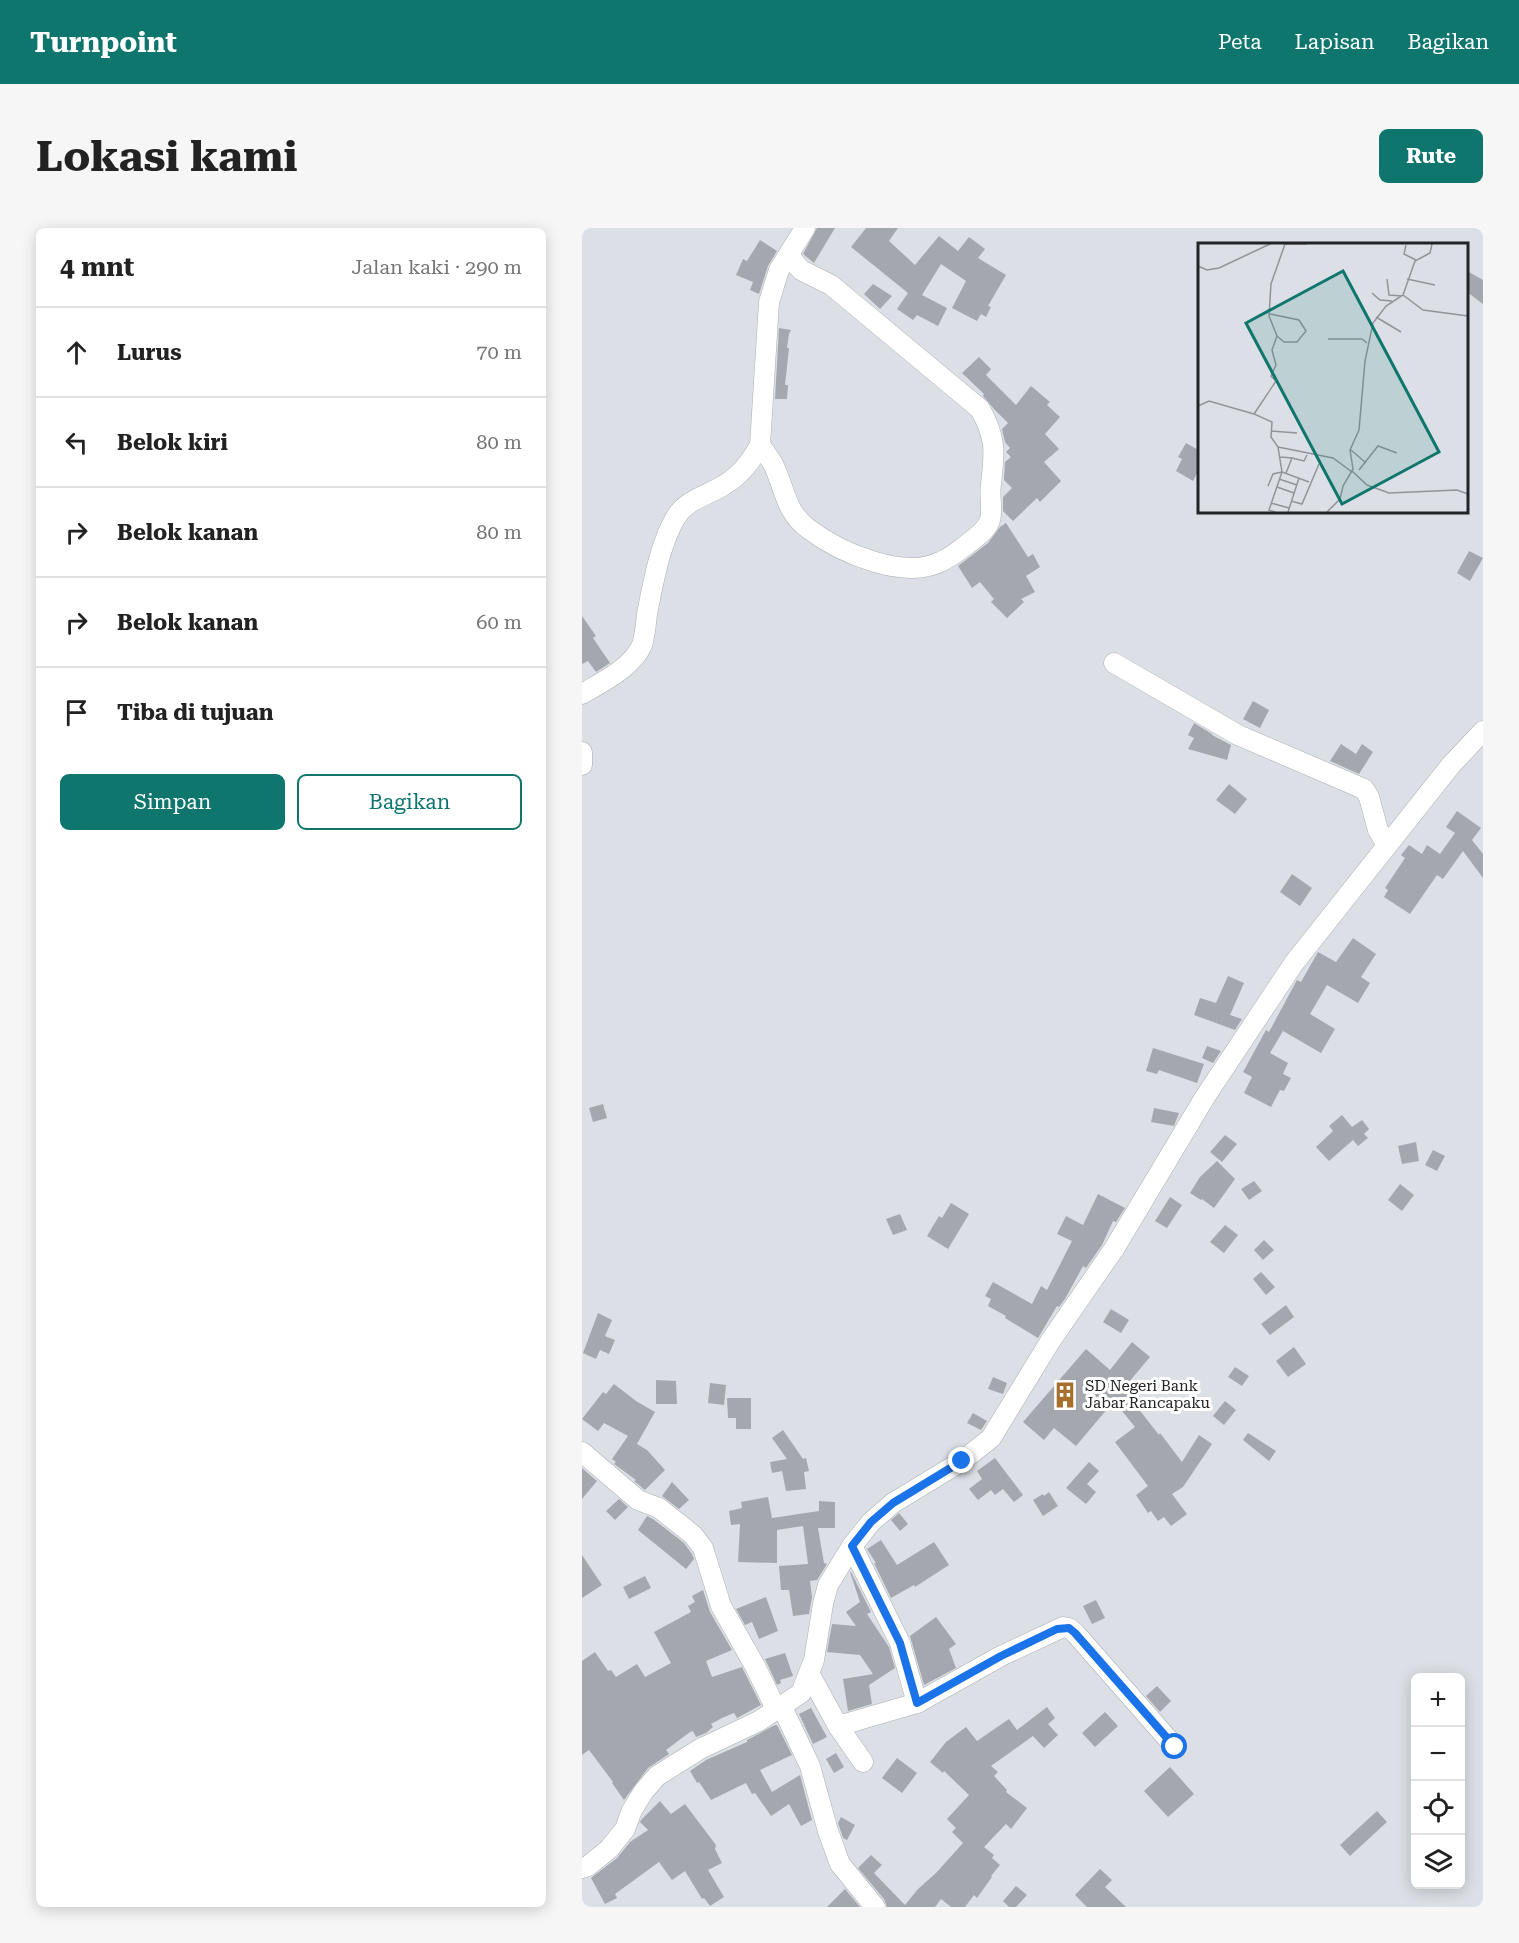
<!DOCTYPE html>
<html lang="id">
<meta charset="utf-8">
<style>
:root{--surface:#fff;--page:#f6f6f6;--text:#222;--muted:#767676;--line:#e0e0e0;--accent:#0f766e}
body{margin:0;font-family:"Roboto Serif",serif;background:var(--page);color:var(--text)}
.controls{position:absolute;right:18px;bottom:18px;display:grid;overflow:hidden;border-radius:9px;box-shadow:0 3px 15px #0003}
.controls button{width:54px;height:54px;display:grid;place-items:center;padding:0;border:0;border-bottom:2px solid var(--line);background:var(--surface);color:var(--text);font:30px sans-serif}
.stop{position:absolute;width:18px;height:18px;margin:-14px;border:4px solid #1a73e8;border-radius:50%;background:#fff}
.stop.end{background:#1a73e8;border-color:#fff;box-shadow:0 2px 6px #0008}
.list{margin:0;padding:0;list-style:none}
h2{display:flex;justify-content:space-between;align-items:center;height:78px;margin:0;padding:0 24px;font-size:26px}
h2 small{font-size:20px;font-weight:400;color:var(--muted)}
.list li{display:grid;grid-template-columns:39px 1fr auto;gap:18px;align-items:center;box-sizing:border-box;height:90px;padding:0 24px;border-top:2px solid var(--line)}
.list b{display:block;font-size:22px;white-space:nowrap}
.list em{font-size:20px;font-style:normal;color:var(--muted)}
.actions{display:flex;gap:12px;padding:18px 24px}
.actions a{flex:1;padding:14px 0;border:2px solid var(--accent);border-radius:9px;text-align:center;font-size:21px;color:var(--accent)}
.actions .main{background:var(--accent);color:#fff}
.icon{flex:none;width:33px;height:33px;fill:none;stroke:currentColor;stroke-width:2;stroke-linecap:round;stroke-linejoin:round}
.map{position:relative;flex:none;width:901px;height:1679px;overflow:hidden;border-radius:9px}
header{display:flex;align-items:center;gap:36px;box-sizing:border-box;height:84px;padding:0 30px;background:var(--accent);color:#fff}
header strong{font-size:28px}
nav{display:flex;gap:33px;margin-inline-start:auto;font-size:21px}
.intro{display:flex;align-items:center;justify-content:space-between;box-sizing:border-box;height:144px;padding:0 36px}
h1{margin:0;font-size:42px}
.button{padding:15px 27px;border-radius:9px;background:var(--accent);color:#fff;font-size:21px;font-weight:700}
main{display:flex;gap:36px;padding:0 36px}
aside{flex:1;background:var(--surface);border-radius:9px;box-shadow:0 3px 15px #0003}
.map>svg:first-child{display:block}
.building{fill:#a4a8ae}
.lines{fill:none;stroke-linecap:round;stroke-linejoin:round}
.minor-casing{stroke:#aaaeb4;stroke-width:21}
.minor{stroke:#fff;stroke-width:20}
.route{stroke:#1a73e8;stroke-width:8}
.labels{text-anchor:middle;stroke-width:6;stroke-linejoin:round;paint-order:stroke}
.poi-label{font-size:15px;fill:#212325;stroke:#fff;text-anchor:start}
.inset-road{fill:none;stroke:#919499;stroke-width:1.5}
.view{fill:#0f766e;fill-opacity:0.15;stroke:#0f766e;stroke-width:3}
.inset-edge{fill:none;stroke:#212325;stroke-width:3}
</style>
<header>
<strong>Turnpoint</strong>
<nav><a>Peta</a><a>Lapisan</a><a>Bagikan</a></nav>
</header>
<div class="intro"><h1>Lokasi kami</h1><a class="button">Rute</a></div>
<main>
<aside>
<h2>4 mnt<small>Jalan kaki · 290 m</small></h2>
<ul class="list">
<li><svg class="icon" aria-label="ahead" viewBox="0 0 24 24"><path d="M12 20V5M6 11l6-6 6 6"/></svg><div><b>Lurus</b></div><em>70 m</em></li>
<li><svg class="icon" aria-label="left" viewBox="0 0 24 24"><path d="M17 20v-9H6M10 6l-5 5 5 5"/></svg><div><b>Belok kiri</b></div><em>80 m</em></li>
<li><svg class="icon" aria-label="right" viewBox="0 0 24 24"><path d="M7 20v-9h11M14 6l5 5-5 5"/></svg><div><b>Belok kanan</b></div><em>80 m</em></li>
<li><svg class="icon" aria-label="right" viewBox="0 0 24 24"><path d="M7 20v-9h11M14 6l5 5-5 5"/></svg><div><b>Belok kanan</b></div><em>60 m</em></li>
<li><svg class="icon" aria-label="arrive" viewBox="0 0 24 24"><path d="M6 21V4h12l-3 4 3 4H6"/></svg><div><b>Tiba di tujuan</b></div></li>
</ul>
<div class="actions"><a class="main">Simpan</a><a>Bagikan</a></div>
</aside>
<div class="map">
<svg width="901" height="1679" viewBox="0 0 901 1679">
<rect width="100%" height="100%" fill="#dce0e6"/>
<g class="building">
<path d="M235,0H253L232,35L221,26Z"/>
<path d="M284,0H316L307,13L333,37L357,8L376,23L387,9L403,21L396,30L424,47L406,78L409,79L404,89L399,86L395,93L370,80L384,53L359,36L340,67L365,80L356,98L335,87L331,92L315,81L326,65L269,19Z"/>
<path d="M178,12L195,23L186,38L177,66L168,62L171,54L154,47L161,31L165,33Z"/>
<path d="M885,43L901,52V76L885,64Z"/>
<path d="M291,56L310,68L298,81L282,66Z"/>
<path d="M197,100L209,102L207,106L205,120H207L203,157H206L205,171H193Z"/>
<path d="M397,129L409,141L404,147L434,177L449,158L468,174L465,177L478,189L463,206L477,221L462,234L479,253L458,274L455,270L431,293L421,283V269L430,260L422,252L423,234L429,229L424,224L428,220L423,214L420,201L426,195L412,181L401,168L402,166L380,145Z"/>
<path d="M604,215L618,223V240L611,253L594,243L600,231L596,229Z"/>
<path d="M424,295L446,329L451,326L458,339L444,348L453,364L439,371L442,374L425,390L409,374L412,371L398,354L390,360L376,338L406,315L418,299Z"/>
<path d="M887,323L901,330L888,353L875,345Z"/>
<path d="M0,388L14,408L11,410L28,435L14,444L6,433L0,436Z"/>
<path d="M671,473L687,482L678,500L661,491Z"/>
<path d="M612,495L630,506V507L649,517L645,532L606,521L612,510L606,507Z"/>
<path d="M759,516L774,526L780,516L791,524L777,546L748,533Z"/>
<path d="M647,556L665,571L653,586L634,572Z"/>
<path d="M875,583L899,600L890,612L901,626V650L881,623L861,651L855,647L828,686L802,669L806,662L803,660L823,630L819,627L827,617L840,626L845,617L858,626L873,605L864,599Z"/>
<path d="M710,646L730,660L718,678L698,664Z"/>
<path d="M771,710L794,726L779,749L788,755L776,775L745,757L728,786L753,801L739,825L701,803L688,825L706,835L701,846L709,850L702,863L698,862L689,879L662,865L670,849L661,844L684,802L687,804L715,752L719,754L736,724L754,734Z"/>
<path d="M646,748L662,755L648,787L660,791L653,802L612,787L618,770L634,775Z"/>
<path d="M625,818L639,823L631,835L620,830Z"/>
<path d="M571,820L622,836L615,855L577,842L575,846L564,843Z"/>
<path d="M21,876L25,890L11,894L7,880Z"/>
<path d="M572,880L597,885L592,898L569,894Z"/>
<path d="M760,887L770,899L780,892L787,901L782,906L786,910L776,918L771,912L747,933L734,919L751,903L747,898Z"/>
<path d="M643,907L655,916L640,934L628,924Z"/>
<path d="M834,914L837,933L820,936L816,918Z"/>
<path d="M851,922L863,928L855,943L843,937Z"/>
<path d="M635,933L653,951L632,980L620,971L619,972L608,965L618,949Z"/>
<path d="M672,953L680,963L667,972L659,961Z"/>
<path d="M818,956L832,967L820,983L806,972Z"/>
<path d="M516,966L543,980L534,994L531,993L520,1017L504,1040L501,1038L483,1071L477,1079L475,1078L456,1110L423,1090L424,1088L406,1078L409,1071L403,1068L411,1054L450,1076L459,1058L465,1062L490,1013L475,1006L484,988L501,997Z"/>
<path d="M588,969L600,977L585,1000L573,993Z"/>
<path d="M369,975L387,986L366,1021L345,1008L357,988L360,990Z"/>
<path d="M318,986L325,1002L311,1007L304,991Z"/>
<path d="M643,997L656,1007L642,1025L628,1014Z"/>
<path d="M682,1012L692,1022L681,1032L672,1022Z"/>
<path d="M679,1044L693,1059L684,1067L671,1051Z"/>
<path d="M704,1077L712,1089L688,1107L679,1096Z"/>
<path d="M529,1081L547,1092L539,1105L521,1094Z"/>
<path d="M16,1085L30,1092L23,1108L33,1112L27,1126L18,1122L14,1131L1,1125Z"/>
<path d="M550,1114L568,1129L541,1161L577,1207L578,1205L600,1234L617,1207L630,1216L601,1259L590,1266L605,1286L589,1298L582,1289L576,1293L569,1283L566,1285L554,1267L566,1258L533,1214L553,1199L532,1173L494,1218L472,1200L462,1212L441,1194L504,1121L528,1142Z"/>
<path d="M712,1119L724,1136L706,1149L694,1133Z"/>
<path d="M653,1139L667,1148L660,1158L646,1149Z"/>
<path d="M411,1149L425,1155L421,1166L406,1161Z"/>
<path d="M74,1152L94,1153L95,1176H74Z"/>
<path d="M128,1155L144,1157L142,1177L126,1175Z"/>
<path d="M32,1156L54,1173L73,1184L55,1216L65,1222L83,1242L63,1262L52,1253L54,1252L32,1236L34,1234L30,1231L46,1208L22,1195L16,1203L0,1191L21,1164L24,1166Z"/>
<path d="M145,1170H169V1201H154V1190H146Z"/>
<path d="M643,1173L654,1182L642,1197L631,1188Z"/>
<path d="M391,1185L405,1193L399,1202L385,1195Z"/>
<path d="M201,1202L221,1231L224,1230L227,1243L222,1244L224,1261L204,1263L200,1243L190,1245L188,1234L205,1231L190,1210Z"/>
<path d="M666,1205L694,1223L687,1233L661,1212Z"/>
<path d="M413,1230L441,1267L432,1274L421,1261L413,1267L409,1262L396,1272L387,1261L400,1251L395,1243Z"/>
<path d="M507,1234L517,1243L505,1256L514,1264L504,1276L484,1260Z"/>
<path d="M0,1240L15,1253L0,1271Z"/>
<path d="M90,1254L107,1272L97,1281L80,1268Z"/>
<path d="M467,1264L476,1278L461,1288L451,1272L461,1266L462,1268Z"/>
<path d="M186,1269L190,1290L237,1283V1273L253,1274V1300H236L242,1335L245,1336L235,1352L228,1353L230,1369L227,1386L211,1388L207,1362H199L197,1338L226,1336L221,1298L195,1302V1335L156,1334L158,1296L149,1297L147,1283L160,1280L159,1274Z"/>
<path d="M37,1271L46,1279L33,1292L24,1283Z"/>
<path d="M317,1285L326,1296L318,1303L309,1292Z"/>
<path d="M65,1288L71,1291L102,1315L110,1326L112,1331L104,1341L56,1302Z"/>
<path d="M299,1312L315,1337L352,1314L367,1337L333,1359L332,1357L309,1370L292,1335H294L285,1321Z"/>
<path d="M0,1327L20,1357L0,1370Z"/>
<path d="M268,1344H269L289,1384L285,1386L307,1419L313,1440L287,1457L290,1476L266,1483L261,1451L291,1446L278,1427L245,1424L250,1396L274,1398L264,1384L278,1374Z"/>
<path d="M63,1348L69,1360L47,1371L41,1359Z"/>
<path d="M121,1362L128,1384L150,1422L124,1433L130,1449L160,1439L179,1477L155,1490L152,1485L140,1490L129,1496L131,1499L124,1505L114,1509L111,1503L108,1504L84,1522L87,1526L66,1540L42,1572L30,1555L31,1554L7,1522L0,1527V1433L13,1424L26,1443L29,1442L34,1449L55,1436L63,1449L89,1435L72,1404L109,1384L106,1378L113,1374L110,1368Z"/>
<path d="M184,1369L196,1403L177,1411L170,1394L163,1397L154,1381Z"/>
<path d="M514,1372L523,1390L510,1396L501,1378Z"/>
<path d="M354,1389L374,1416L367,1421L374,1440L342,1457L328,1408Z"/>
<path d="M203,1425L211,1448L198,1452L199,1455L195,1457L183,1431Z"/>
<path d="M575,1458L589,1473L578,1484L564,1468Z"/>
<path d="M465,1479L473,1490L466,1496L476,1507L462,1520L451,1508L409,1538L416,1544L412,1548L425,1562L424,1564L445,1580L429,1601L424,1596L402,1619L412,1627L410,1630L418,1637L409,1648L410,1649L395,1670L392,1667L383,1679H369L359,1671L353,1679H305L302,1671L276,1640L289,1627L300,1637L292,1645L323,1677L336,1661L354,1645L381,1615L370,1604L374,1600L365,1591L387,1567L362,1543L361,1545L348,1534L364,1514L384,1499L395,1513L427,1491L435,1502Z"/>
<path d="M229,1480L245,1509L231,1516L217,1486Z"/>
<path d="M523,1484L536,1498L513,1519L500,1505Z"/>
<path d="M193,1497H195L210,1527L178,1542L190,1564L218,1547L230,1592L219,1598L207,1576L189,1588L173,1565L170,1566L164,1555L129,1572L117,1554L115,1555L108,1543L124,1532L165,1514V1512Z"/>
<path d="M254,1525L262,1539L252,1545L244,1531Z"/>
<path d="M315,1530L335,1545L320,1565L300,1550Z"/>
<path d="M588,1539L612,1566L586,1589L562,1563Z"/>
<path d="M78,1573L89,1586L103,1576L134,1617L133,1621L140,1635L126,1642L142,1669L128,1678L122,1670L120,1671L103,1643L90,1652L77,1634L33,1666L35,1670L23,1676L9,1650L35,1630L48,1614L66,1602L58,1594L59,1592Z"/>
<path d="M795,1583L805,1594L768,1628L758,1617Z"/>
<path d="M259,1589L273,1597L265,1612L261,1610L256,1595Z"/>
<path d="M518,1641L530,1652L523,1659L544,1679H505L493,1667Z"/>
<path d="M434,1658L445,1667L434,1679H427L421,1673Z"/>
<path d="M263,1661L278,1679H245Z"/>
</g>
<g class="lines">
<g class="minor-casing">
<g id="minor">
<path d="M178,217C182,223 187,229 191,236C204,262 202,283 228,302C259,325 323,353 360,333C369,329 376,323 383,318C392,310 404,304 408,292C411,281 407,267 409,256C413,224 414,209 398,181L249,57L219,42L207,28"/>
<path d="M532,435L656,507L782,561L787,569L796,602L805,617"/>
<path d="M0,466C20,454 50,440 60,417C63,408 64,395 65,386C71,356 78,315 94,289C105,271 125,268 142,257C159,247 169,233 178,217L187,74L197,42L223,0"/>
<path d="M0,524V537"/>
<path d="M0,1224L56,1272L77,1280L111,1307L121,1320L139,1378L173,1438L195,1483"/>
<path d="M270,1318L318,1415L335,1475"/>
<path d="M227,1445L256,1498L281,1534"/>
<path d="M200,1479L228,1538L246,1603L258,1636L293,1679"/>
<path d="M256,1498L335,1475L419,1428L481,1399L487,1400L493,1405L593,1519"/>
<path d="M0,1640L6,1638L27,1621L43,1601L50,1582L62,1563L75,1548L118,1521L177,1493L219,1465L232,1432L241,1376L246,1357L270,1318L289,1294L311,1275L380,1233L409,1210L469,1112L532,1021L623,869L712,735L869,537L901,503"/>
</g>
</g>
<use href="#minor" class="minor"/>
</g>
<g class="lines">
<path class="route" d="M380,1233L311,1275L289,1294L270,1318L318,1415L335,1475L419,1428L475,1401L487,1400L493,1405L593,1519"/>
</g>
<defs>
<g id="building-bare" transform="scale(2.07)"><path d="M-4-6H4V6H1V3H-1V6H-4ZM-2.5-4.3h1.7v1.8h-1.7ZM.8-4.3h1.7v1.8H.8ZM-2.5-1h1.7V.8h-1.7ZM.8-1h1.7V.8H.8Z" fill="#a76f2c" stroke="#fff" stroke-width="2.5" paint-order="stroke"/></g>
</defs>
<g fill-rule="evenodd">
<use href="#building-bare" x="483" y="1167"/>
</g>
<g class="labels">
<g class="poi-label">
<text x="503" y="1163">SD Negeri Bank<tspan x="503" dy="17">Jabar Rancapaku</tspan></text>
</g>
</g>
<g transform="translate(616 15)">
<rect width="270" height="270" fill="#dce0e6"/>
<path class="inset-road" d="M109,1H87L73,41L71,73L79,93L74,107L78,122L73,133L78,138L56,171L74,179L73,194L80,204L84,229L111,239M208,2L206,11L218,17M0,23L9,27L21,25L72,1M189,36L191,52L204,53M209,36L237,42M174,50L182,57L194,58M205,52L225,67L270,73M72,71L101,77L108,88L99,99H86L79,93M178,74L203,89M130,96H164L169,100M0,163L11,158L56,171M73,188L99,190M80,204L135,215L154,229M153,207L168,220M82,214L94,215L88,230M94,215L106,218L109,212M161,227L180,203L199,210M154,228L169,242L191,250L259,247L270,251M81,236L99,242M70,243L75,231L84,229M79,244L96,250M93,258L104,261L121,221M73,260L91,265M77,269L71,267L84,229M90,269L101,235M129,269L142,256L145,243L155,226L152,207L161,187L167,118L175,80L188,63L205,52L217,18L232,10L234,1"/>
<path class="view" d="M145,28L241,209L144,261L48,80Z"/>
<rect width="270" height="270" class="inset-edge"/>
</g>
</svg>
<div class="controls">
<button>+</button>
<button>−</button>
<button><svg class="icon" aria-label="locate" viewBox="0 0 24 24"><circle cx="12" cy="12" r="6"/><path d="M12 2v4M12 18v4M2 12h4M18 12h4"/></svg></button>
<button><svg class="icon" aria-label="layers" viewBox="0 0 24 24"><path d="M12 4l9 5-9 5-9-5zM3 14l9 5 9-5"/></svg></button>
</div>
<div class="stop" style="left:593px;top:1519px"></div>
<div class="stop end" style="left:380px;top:1233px"></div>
</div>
</main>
